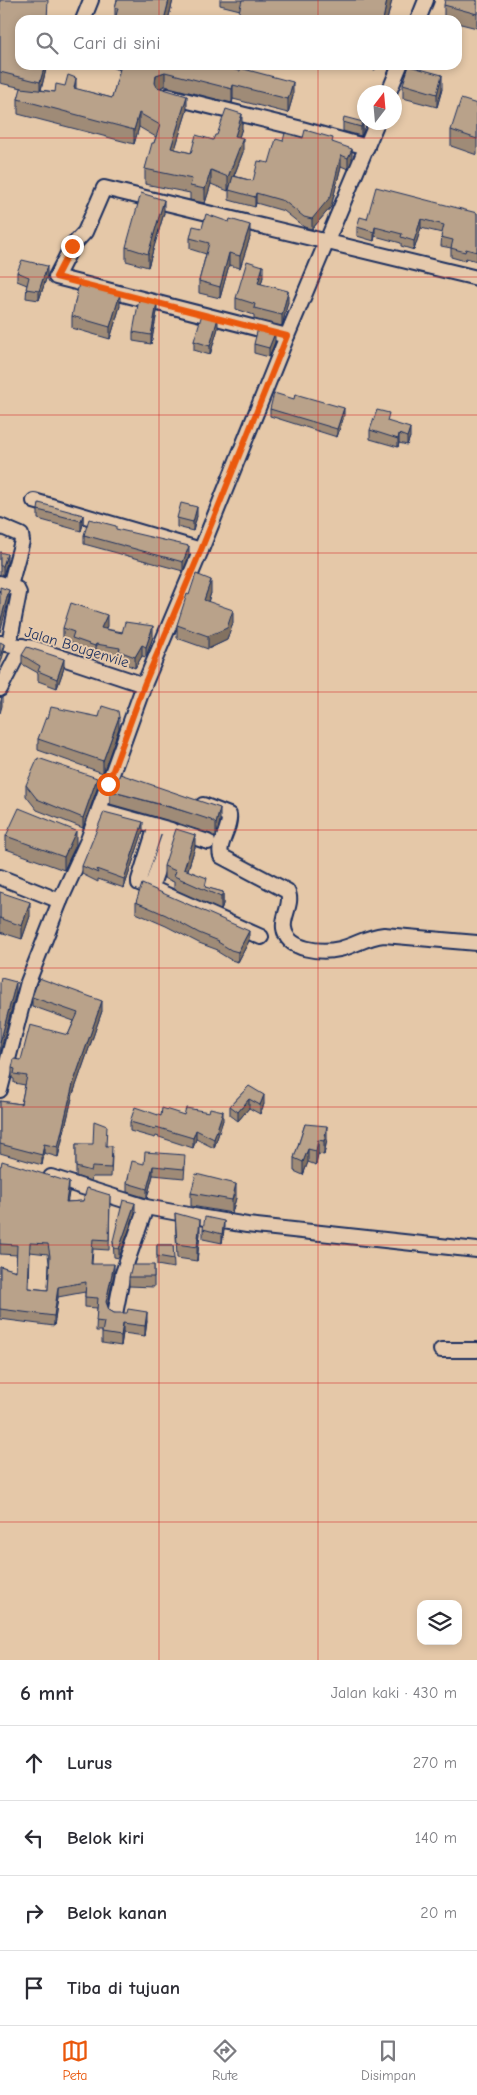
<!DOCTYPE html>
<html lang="id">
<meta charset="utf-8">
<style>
:root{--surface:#fff;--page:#f2f2f3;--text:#2b2b33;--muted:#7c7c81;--line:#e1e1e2;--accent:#ea580c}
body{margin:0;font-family:"Comic Neue",sans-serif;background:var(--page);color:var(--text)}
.controls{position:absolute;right:15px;bottom:15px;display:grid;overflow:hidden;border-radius:10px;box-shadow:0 2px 8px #0003}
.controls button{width:45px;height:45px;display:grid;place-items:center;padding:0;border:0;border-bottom:1px solid var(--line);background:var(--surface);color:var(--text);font:25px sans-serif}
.compass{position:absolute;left:357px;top:85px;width:45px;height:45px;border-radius:50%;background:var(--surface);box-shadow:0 2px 8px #0003;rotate:16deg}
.stop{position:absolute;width:15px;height:15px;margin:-11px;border:4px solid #ea580c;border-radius:50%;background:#fff}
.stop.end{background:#ea580c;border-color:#fff;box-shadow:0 1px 5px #0008}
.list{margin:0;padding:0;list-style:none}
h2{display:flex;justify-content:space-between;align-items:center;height:65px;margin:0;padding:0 20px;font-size:21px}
h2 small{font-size:16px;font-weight:400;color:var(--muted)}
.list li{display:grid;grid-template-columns:32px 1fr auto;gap:15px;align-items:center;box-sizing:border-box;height:75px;padding:0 20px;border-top:1px solid var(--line)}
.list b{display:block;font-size:19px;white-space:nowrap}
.list em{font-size:16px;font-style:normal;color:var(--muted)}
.icon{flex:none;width:28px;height:28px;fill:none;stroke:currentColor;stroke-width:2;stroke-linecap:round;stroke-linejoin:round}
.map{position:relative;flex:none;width:477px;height:1660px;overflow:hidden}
.search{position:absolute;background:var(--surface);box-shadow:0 2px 8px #0003;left:15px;right:15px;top:15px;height:55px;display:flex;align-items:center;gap:12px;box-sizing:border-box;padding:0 18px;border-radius:15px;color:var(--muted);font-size:19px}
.sheet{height:365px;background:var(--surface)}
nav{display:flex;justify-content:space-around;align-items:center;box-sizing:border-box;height:70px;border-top:1px solid var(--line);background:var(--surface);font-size:14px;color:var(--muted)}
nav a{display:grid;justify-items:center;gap:2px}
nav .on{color:var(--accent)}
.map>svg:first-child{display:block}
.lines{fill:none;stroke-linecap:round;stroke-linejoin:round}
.minor-casing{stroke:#1b2f5e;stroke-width:18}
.minor{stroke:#e5c9ac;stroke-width:14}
.wall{fill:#9f8b77;stroke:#1b2f5e;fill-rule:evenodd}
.shaded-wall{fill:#827161;stroke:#1b2f5e}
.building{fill:#b9a28a;stroke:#1b2f5e;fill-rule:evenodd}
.route{stroke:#ea580c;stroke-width:6}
.grid{fill:none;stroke:#d62828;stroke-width:1;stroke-opacity:0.55}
.labels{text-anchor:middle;stroke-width:4;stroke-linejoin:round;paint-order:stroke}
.street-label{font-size:15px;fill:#1b2f5e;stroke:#e5c9ac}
</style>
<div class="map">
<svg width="477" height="1660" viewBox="0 0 477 1660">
<rect width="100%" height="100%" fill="#e5c8a8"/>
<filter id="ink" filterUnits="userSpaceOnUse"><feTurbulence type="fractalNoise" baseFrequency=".02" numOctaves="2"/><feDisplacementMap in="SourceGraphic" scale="10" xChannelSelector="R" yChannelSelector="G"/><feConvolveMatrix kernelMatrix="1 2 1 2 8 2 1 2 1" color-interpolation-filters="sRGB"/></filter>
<g filter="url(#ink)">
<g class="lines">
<g class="minor-casing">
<g id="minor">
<path d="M83,20L91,0"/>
<path d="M418,20L426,0"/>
<path d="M389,92L400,65"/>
<path d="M168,96L298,128L367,147"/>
<path d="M287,336L56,277L72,246L85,232L104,188L477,278"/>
<path d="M34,501L201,550"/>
<path d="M0,526L21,535L22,541L10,586"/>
<path d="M0,583L17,589L19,593L9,644"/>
<path d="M0,643L33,648L144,685"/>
<path d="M0,689L22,646"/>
<path d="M203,805L229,815C231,829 217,843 221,856L287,891C294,902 282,916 284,928C287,951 322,953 340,949C357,945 365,937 384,935L477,943"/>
<path d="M99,810L171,830L151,888L261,937"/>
<path d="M179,832L208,842"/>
<path d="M0,877L60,901"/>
<path d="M151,888L139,883V880L156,826"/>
<path d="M0,1090L28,982L60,901L88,840L144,685L201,550L287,336L377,122"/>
<path d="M51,1177L146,1207L205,1218L247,1225L477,1250"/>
<path d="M115,1314L123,1273L146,1207"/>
<path d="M441,1350H477"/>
</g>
</g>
<use href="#minor" class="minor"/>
</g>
<g class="wall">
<path d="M0,0L20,20L47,65L41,90L55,92L76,89L112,98L120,70L104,65H213L293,96L288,113L233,99L232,103L165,86L160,88L187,110L175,149L191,153L213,140L217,135L242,128L239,137L243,152L234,176L253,181L269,163L283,141L303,138L333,143L352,160L348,169L341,166L331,207L312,229L304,227L284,211L256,203L255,207L229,200V190L232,181L228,191L211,184L205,203L190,200V193L145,184V169L156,137L139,127L134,144L18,114V99L22,88L0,83Z"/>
<path d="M117,0H173L168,20H115V8Z"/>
<path d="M220,0H392L387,20L240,10L220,5Z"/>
<path d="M477,0V28L457,23V20H448L444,19V5Z"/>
<path d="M355,65H376L375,70Z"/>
<path d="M403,84L442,89L437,107L403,98Z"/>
<path d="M477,104V155L451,146V130Z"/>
<path d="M343,122H363V132L361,136L343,131Z"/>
<path d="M164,213L148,267L126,261V247Z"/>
<path d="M477,213V261L466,258L465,261L451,257V248L441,246L442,233L421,228L414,250L401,246V243L375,236L374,241L357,236V227L367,219Z"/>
<path d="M202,228L250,237L240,268L229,265L220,298L199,293V281L206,254L190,249V238Z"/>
<path d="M17,272L47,276L39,300L26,298L27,285L17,281Z"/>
<path d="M263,277L261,284L288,302L282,326L254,319V315L236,309V298Z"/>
<path d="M120,306L110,339L72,328V316Z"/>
<path d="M157,312L151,344L133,341V332Z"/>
<path d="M218,328L210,355L194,350V341Z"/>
<path d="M275,342L269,357L254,353V344Z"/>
<path d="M270,409L344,416L337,437L270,416Z"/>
<path d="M389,422L410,437L407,445L399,443L398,447L370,439V430Z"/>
<path d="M38,510L83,515V524L81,531L38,519Z"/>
<path d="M197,516L193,531L177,527V518Z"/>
<path d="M84,535L189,556L183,571L84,544Z"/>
<path d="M0,552L7,563L3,575H0Z"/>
<path d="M211,593L208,602L233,623L227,640L208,649L177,638V625L189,595Z"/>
<path d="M107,626L105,629L153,637L146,657L142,656L135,668L119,661V658L96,654L95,657L72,649V642L63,639V628Z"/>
<path d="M22,655L64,668L57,688L38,681V673L22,664Z"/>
<path d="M99,717L119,728L103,773L38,750V739L48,718Z"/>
<path d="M26,785L97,789L83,828L37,810L26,796Z"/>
<path d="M110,791L220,821L216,838L211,834L174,822L110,804Z"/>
<path d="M143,831L124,888L98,879V882L82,874V866Z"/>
<path d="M6,836L76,845L64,870L6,849Z"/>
<path d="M195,847L188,870L207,888L223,892V904L221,910L174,889V882L164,878V866Z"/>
<path d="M0,892L30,916L22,939L0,932Z"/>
<path d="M136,902L249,941L238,962L231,960L218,952V950L199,943L166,926L136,913Z"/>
<path d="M32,997L102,1011L73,1094L58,1157L44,1153L42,1165L0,1153V1101L21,1104L25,1085L14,1083V1079L12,1078V1068L21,1060L68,1035L74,1021L32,1006Z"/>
<path d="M249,1086L264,1104L260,1114L249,1108L238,1121L230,1115V1106Z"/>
<path d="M184,1115L223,1120L214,1148L196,1139L193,1148L156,1136L155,1138L130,1131V1122L161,1116Z"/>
<path d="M305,1124L327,1139L324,1155L318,1154L316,1165L308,1162L303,1175L294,1171V1158Z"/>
<path d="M76,1144L107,1146L112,1156L111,1177H92L91,1181L76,1176Z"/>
<path d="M144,1164L185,1165L184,1178L153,1175L147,1198L127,1192V1183Z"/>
<path d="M0,1166L69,1192L67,1202L83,1201L110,1195L109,1250L93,1249L92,1264L114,1274L108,1306L109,1310L114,1313L147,1321L145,1336L123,1333L121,1346L102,1343V1331H96L97,1308L85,1307V1292L58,1297L54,1326L0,1319V1266L16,1271L17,1255L0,1254ZM30,1252L48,1254L49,1263L48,1290L29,1288Z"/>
<path d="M191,1193L236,1198L232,1213L191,1206Z"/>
<path d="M135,1213L119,1258L114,1257L113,1241Z"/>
<path d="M175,1213L200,1233L197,1261L177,1258Z"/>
<path d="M203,1229L224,1230L222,1243L203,1239Z"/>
<path d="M157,1245H173L174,1268L157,1265Z"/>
<path d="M154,1265V1287L129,1286V1277Z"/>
</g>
<g class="shaded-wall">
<path d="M169,0H173L168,20H164Z"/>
<path d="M387,0H392L387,20H383Z"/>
<path d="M45,65H47L40,93V82Z"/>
<path d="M165,72V86L156,89L155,83L156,75Z"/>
<path d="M442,75V89L437,107V94Z"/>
<path d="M76,78V92L74,88Z"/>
<path d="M293,82V96L288,113V99Z"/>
<path d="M233,85V99L232,103V89Z"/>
<path d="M187,96V110L171,162V148Z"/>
<path d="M139,113V127L134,144V130Z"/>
<path d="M242,114V128L235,150V136Z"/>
<path d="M363,122V132L361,136V127Z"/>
<path d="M243,138V152L228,191V177Z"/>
<path d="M352,149V160L348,169V158Z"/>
<path d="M341,155V166L331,207L312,229V219Z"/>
<path d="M211,170V184L205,203V189Z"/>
<path d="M256,193V203L255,207V197Z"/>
<path d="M164,200V213L148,267V254Z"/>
<path d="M421,219V228L414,250V241Z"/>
<path d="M250,225V237L240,268V256Z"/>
<path d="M375,227V236L374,241V232Z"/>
<path d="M229,253V265L220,298V287Z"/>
<path d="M47,266V276L39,300V291Z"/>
<path d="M263,266V277L258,294V283Z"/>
<path d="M288,291V302L282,326V315Z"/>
<path d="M120,294V306L110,339V327Z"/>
<path d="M157,303V312L151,344V335Z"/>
<path d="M218,318V328L210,355V346Z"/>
<path d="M275,333V342L269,357V348Z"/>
<path d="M344,408V416L337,437V429Z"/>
<path d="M410,428V437L407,445V437Z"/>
<path d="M399,434V443L398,447V439Z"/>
<path d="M197,507V516L193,531V522Z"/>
<path d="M83,515V524L81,531V521Z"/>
<path d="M189,546V556L183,571V562Z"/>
<path d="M7,554V563L3,575V566Z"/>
<path d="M211,580V593L204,613V600Z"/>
<path d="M9,590V599L0,632V623Z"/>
<path d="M233,610V623L227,640L208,649V636Z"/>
<path d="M107,615V626L101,639V628Z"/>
<path d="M153,626V637L146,657V647Z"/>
<path d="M4,644V652L0,666V657Z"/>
<path d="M96,644V654L95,657V646Z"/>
<path d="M142,645V656L135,668V657Z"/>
<path d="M64,659V668L57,688V679Z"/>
<path d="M2,697V706L0,713V704Z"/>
<path d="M119,717V728L103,773V761Z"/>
<path d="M97,778V789L83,828V818Z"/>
<path d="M220,808V821L216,838V824Z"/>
<path d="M143,822V831L124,888V879Z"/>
<path d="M76,831V845L64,870V857Z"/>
<path d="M195,835V847L184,882V869Z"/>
<path d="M223,892V904L221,910V897Z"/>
<path d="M30,902V916L22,939V926Z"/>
<path d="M249,931V941L238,962V952Z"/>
<path d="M16,982V992L0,1053V1043Z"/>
<path d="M102,1001V1011L73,1094L58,1157V1147L73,1084Z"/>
<path d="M264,1095V1104L260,1114V1105Z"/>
<path d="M249,1099V1108L238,1121V1112Z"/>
<path d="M223,1111V1120L214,1148V1139Z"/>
<path d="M327,1126V1139L324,1155V1141Z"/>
<path d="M196,1130V1139L193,1148V1138Z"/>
<path d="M318,1140V1154L316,1165V1151Z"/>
<path d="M44,1144V1153L42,1165V1155Z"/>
<path d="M308,1149V1162L303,1175V1162Z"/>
<path d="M153,1166V1175L147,1198V1189Z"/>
<path d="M69,1182V1192L66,1212V1202Z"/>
<path d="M236,1184V1198L232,1213V1200Z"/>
<path d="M135,1203V1213L119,1258V1249Z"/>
<path d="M200,1220V1233L197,1261V1247Z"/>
<path d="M224,1221V1230L222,1243V1234Z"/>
<path d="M114,1264V1274L106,1312V1302Z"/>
<path d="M58,1287V1297L54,1326V1316Z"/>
<path d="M147,1312V1321L145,1336V1326Z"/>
<path d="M123,1323V1333L121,1346V1336Z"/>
</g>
<g class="building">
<path d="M0,0H48L47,20H20V65H45L40,82L0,72Z"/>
<path d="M117,0H169L164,20H115L118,8H115Z"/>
<path d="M242,0H387L383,20H237Z"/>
<path d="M445,0H477V14L444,5Z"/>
<path d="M121,65H213L240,71V68L293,82L288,99L233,85L232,89L165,72L156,75L155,83L157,87L187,96L171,148L191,153L196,135L213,140L215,135H217L226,109L242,114L235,136L243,138L228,177L211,170L205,189L190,186L192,179L145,169L152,143H154L160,125L139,113L134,130L18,99L21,88L55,92L56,84L65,86L68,75L76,78L74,88L112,98Z"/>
<path d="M409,66L442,75L437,94L403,84Z"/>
<path d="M461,99L477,104V139L451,130Z"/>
<path d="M344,117L363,122L361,127L343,122Z"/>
<path d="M305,130L333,138L332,142L352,149L348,158L341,155L331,196L312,219L304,217L284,201L256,193L255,197L229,190L233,176L253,181L258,161L269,163L276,139L283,141L285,133L303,138Z"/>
<path d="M376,187L477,213V252L466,249L465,252L451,248L453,240L441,237L444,225L421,219L414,241L401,237L402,234L375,227L374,232L357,227L360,217L367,219Z"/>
<path d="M141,193L164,200L148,254L126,247Z"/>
<path d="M206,214L229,222L230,219L250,225L240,256L229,253L220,287L199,281L209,243L190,238L193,226L202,228Z"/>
<path d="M22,260L47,266L39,291L26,289L29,277L17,272Z"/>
<path d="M247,261L263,266L258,283L288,291L282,315L254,308L255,304L236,298Z"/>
<path d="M79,283L120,294L110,327L72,316Z"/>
<path d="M139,299L157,303L151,335L133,332Z"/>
<path d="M202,314L218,318L210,346L194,341Z"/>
<path d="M258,328L275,333L269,348L254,344Z"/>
<path d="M274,393L294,399L295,394L344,408L337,429L270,409Z"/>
<path d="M377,410L389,413L387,421L410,428L407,437L399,434L398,439L370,430Z"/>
<path d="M39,503L83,515L81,521L38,510Z"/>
<path d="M181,503L197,507L193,522L177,518Z"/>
<path d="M89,519L116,526V529L189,546L183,562L84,535Z"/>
<path d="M0,552L7,554L3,566H0Z"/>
<path d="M196,574L211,580L204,600L233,610L227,628L208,636L177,625L187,594L189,595Z"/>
<path d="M0,587L9,590L0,623Z"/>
<path d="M71,603L107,615L101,628L122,633L125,622L153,626L146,647L142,645L135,657L119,651L120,648L96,644L95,646L72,638L74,632L63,628Z"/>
<path d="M0,642L4,644L0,657Z"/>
<path d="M27,647L64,659L57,679L38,671L40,666L22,655Z"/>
<path d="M102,706L118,711L119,717L103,761L38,739L46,717L48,718L51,707L99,717Z"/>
<path d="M38,758L97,778L83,818L37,799L26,785Z"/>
<path d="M120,774L220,808L216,824L211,820L174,808L110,791L114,781L117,782Z"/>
<path d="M19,808L76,831L64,857L6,836Z"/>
<path d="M104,812L143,822L124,879L96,869L98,873L82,866Z"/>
<path d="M176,829L195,835L184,869L207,878L205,887L223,892L221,897L174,876L176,871L164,866Z"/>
<path d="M142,884L249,931L238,952L231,950L218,942L219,941L199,933L166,915L136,902Z"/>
<path d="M0,892L30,902L22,926L0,918Z"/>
<path d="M1,978L16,982L0,1043V983Z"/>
<path d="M39,978L102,1001L73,1084L58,1147L44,1144L42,1155L0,1144V1101L21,1104L27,1076L14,1074L15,1069L12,1068L14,1059L21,1060L30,1025L68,1035L78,1013L32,997Z"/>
<path d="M249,1086L264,1095L260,1105L249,1099L238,1112L230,1106Z"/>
<path d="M135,1107L161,1116L162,1108L184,1115L186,1108L209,1112L210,1108L223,1111L214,1139L196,1130L193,1138L156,1127L155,1129L130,1122Z"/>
<path d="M94,1121L107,1126L106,1146H112L111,1168L92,1167L91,1171L76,1167V1144H93Z"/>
<path d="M305,1124L327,1126L324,1141L318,1140L316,1151L308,1149L303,1162L294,1158Z"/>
<path d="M145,1152L185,1155L184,1169L153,1166L147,1189L127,1183L132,1161L144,1164Z"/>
<path d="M2,1161L69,1182L66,1202L83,1201L87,1188L110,1195L109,1240L93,1239L91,1264H114L106,1302L109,1310L114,1313H127L128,1309L147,1312L145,1326L123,1323L121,1336L102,1333L104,1322L96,1321L98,1298L85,1297L86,1282L58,1287L54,1316L0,1309V1266L16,1271L17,1245L0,1244V1166H1ZM30,1243L48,1244L50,1256L48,1290L28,1288Z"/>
<path d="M196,1174L236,1184L232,1200L191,1193Z"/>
<path d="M123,1200L135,1203L119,1249L114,1248L113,1241Z"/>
<path d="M175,1213L200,1220L197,1247L177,1244Z"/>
<path d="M205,1217L224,1221L222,1234L203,1229Z"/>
<path d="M157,1245H173L174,1259L157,1256Z"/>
<path d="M132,1265H154V1277H129Z"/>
</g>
</g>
<g class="lines" filter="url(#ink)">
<path class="route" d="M72,246L56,277L287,336L201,550L144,685L108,784"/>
</g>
<path class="grid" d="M159,0V20M318,0V20M159,65V1660M318,65V1660M0,138H477M0,277H477M0,415H477M0,553H477M0,692H477M0,830H477M0,968H477M0,1107H477M0,1245H477M0,1383H477M0,1522H477"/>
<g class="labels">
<g class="street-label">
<text transform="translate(77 647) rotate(17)" y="5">Jalan Bougenvile</text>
</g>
</g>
</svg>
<div class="controls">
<button><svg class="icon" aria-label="layers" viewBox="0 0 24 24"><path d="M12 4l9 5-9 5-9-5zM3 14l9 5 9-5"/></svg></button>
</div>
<svg class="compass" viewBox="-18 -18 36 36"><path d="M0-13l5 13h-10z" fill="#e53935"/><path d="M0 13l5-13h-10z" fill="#7c7c81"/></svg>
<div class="stop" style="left:108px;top:784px"></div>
<div class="stop end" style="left:72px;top:246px"></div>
<div class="search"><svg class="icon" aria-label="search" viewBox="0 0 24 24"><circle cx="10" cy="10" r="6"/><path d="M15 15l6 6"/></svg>Cari di sini</div>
</div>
<section class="sheet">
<h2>6 mnt<small>Jalan kaki · 430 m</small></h2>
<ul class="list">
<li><svg class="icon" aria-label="ahead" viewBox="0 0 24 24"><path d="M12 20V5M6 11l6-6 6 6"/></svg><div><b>Lurus</b></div><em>270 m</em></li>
<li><svg class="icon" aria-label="left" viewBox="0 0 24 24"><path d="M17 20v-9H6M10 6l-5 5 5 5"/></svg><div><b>Belok kiri</b></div><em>140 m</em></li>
<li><svg class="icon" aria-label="right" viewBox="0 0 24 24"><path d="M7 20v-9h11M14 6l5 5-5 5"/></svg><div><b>Belok kanan</b></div><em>20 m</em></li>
<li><svg class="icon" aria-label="arrive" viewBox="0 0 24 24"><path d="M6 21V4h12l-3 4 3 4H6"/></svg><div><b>Tiba di tujuan</b></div></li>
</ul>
</section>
<nav>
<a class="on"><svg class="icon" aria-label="map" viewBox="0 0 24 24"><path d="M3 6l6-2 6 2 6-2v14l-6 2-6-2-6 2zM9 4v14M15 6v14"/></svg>Peta</a>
<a><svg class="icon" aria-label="directions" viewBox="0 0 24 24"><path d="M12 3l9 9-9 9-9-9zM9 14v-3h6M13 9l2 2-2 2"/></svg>Rute</a>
<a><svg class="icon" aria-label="saved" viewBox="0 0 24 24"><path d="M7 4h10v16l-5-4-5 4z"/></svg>Disimpan</a>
</nav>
